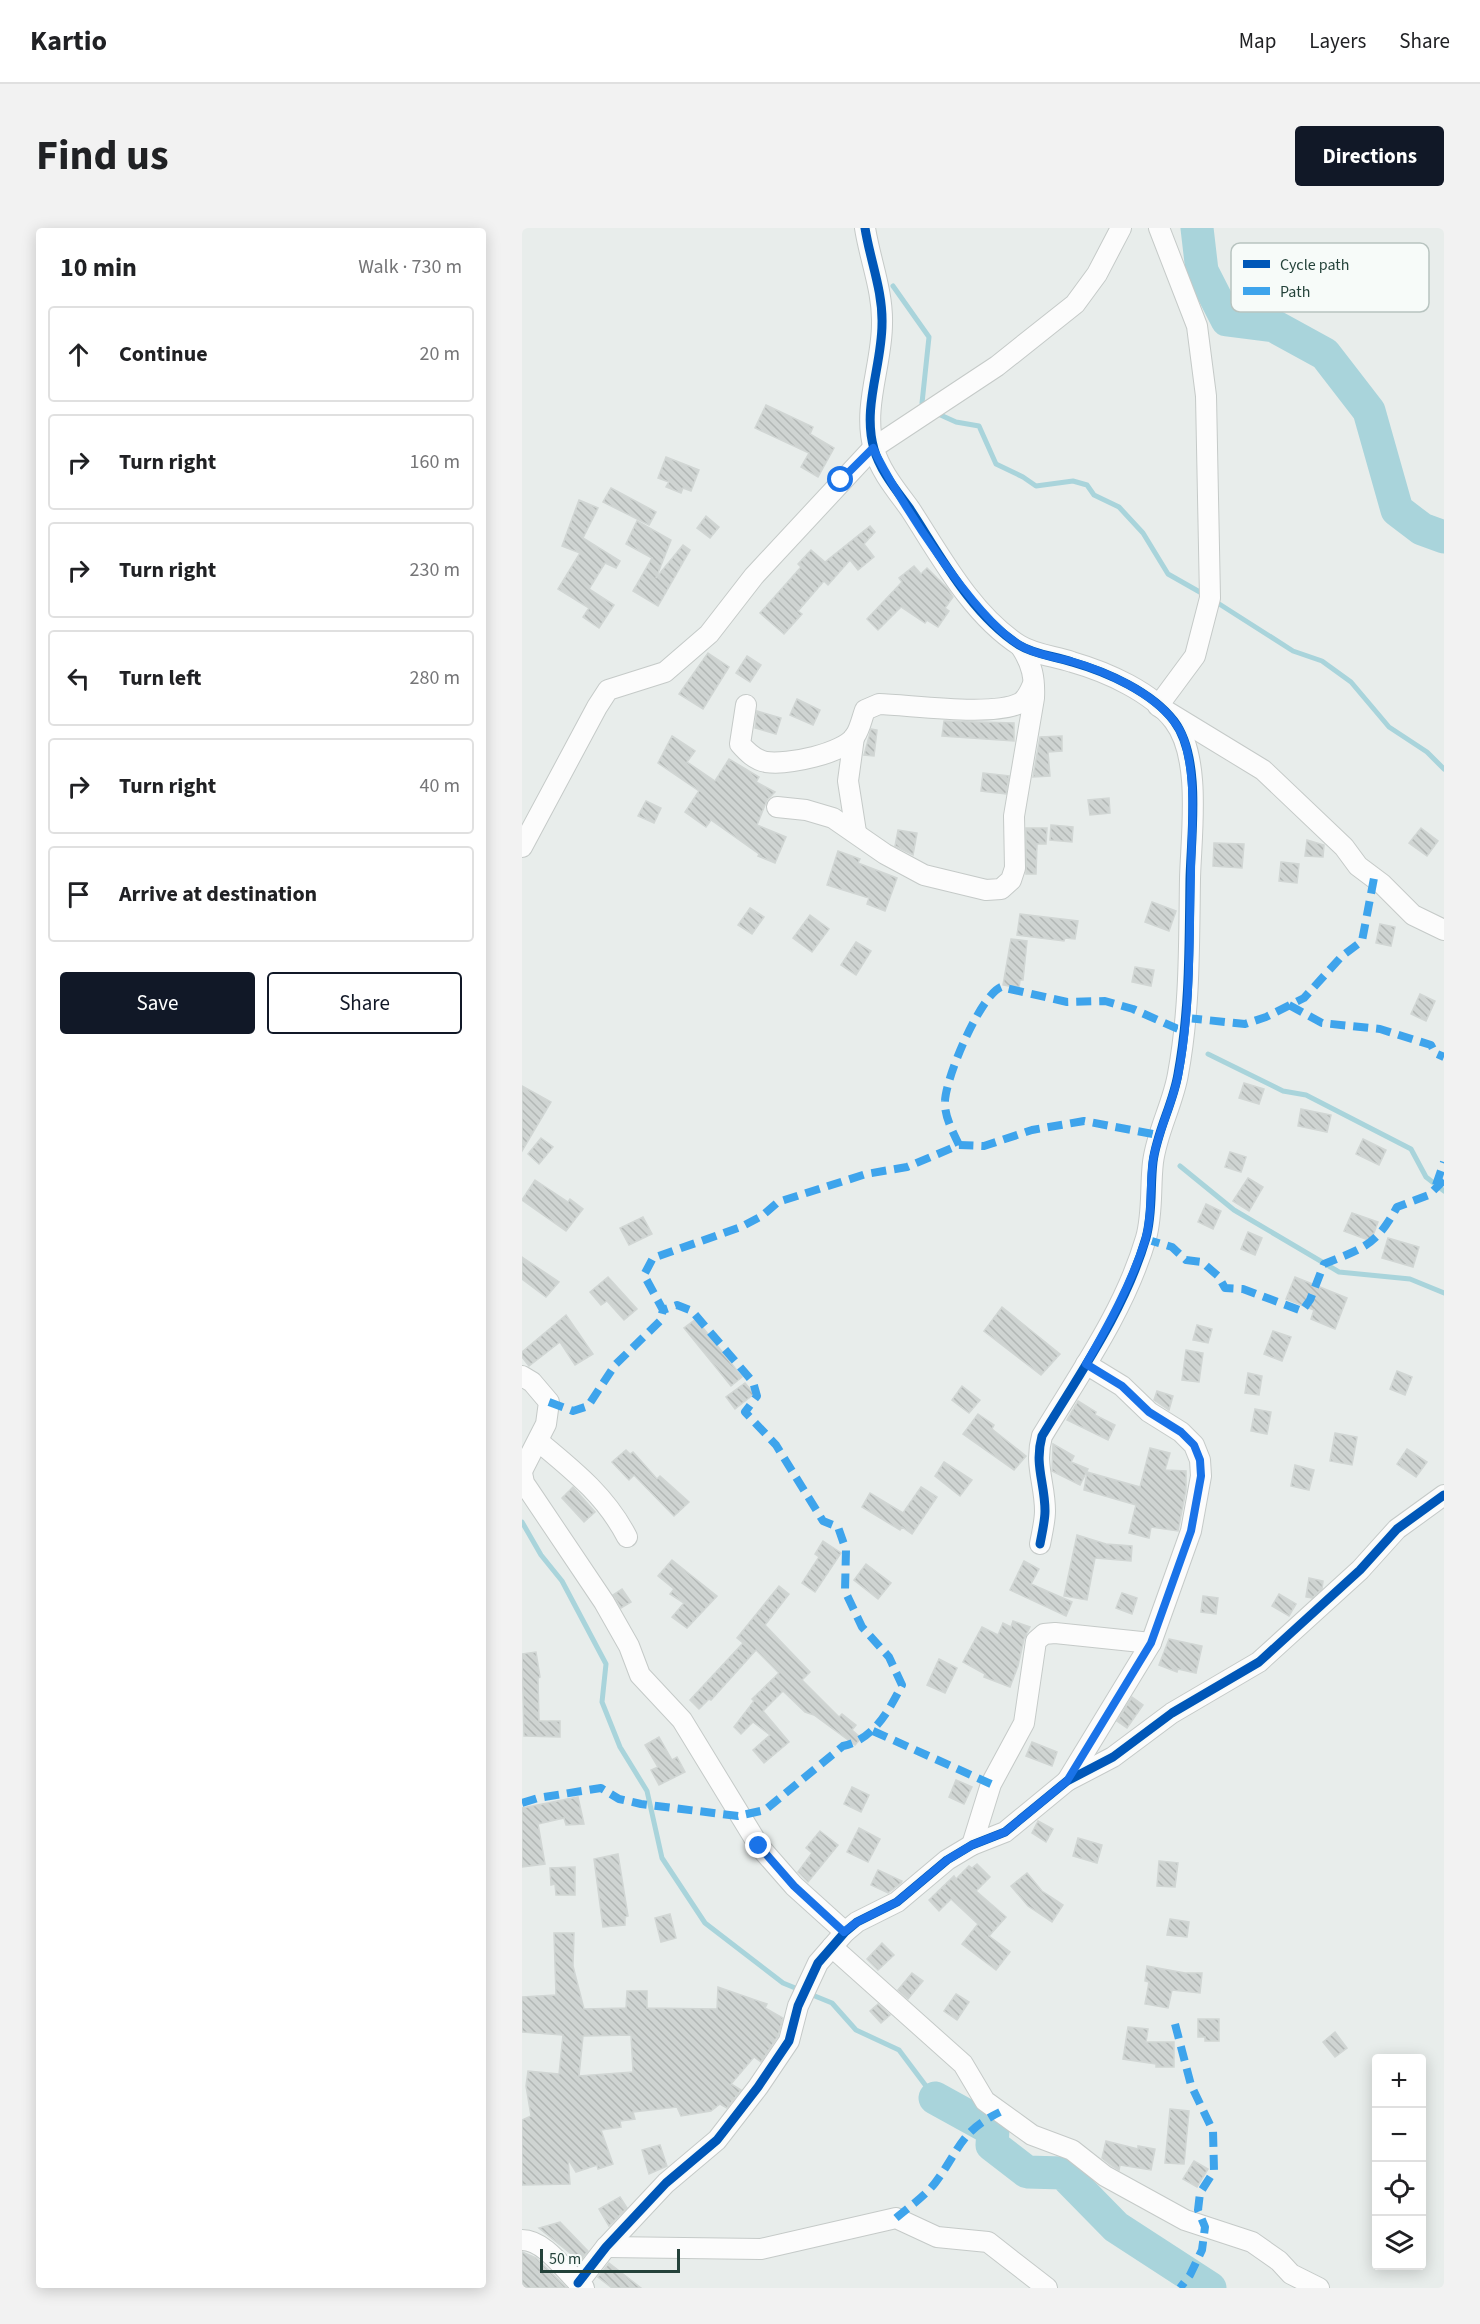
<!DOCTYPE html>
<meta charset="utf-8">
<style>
:root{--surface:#fff;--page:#f2f2f2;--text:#202124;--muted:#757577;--line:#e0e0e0;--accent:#111827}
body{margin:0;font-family:"Source Sans 3",sans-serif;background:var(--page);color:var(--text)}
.controls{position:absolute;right:18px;bottom:18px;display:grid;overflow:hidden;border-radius:6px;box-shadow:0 3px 15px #0003}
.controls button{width:54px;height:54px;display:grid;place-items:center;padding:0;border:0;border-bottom:2px solid var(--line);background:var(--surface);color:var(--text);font:30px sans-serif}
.scale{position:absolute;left:18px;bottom:15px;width:140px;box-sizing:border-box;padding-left:6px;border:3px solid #24423a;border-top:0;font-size:16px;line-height:21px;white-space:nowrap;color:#24423a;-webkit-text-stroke:4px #f7fbf9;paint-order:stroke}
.stop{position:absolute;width:18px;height:18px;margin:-14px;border:4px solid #1a73e8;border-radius:50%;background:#fff}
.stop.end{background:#1a73e8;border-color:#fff;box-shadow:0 2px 6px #0008}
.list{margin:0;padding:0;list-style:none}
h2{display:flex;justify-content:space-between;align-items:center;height:78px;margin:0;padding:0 24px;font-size:26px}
h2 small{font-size:20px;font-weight:400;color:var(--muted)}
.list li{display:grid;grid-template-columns:39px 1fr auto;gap:18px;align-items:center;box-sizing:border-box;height:96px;margin:0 12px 12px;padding:0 12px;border:2px solid var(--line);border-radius:6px}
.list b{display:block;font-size:22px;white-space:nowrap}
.list em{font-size:20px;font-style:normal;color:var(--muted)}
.actions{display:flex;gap:12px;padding:18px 24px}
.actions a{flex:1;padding:14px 0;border:2px solid var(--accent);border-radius:6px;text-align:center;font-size:21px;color:var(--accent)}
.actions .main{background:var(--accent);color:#fff}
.icon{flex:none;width:33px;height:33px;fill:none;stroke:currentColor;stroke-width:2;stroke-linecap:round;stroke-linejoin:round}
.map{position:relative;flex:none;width:922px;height:2060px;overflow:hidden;border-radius:6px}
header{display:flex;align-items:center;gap:36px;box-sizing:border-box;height:84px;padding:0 30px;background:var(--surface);border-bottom:2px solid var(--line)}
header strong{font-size:28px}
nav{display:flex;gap:33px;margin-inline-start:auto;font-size:21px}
.intro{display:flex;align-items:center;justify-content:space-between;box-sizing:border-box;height:144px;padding:0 36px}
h1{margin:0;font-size:42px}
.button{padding:15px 27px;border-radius:6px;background:var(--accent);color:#fff;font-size:21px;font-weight:700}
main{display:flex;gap:36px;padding:0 36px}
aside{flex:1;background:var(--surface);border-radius:6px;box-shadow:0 3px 15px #0003}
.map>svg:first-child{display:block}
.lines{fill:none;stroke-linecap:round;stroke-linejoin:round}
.stream{stroke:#a9d4db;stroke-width:5}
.river{stroke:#a9d4db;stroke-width:33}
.building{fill:url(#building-back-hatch);stroke:#d1d6d4;stroke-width:1.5;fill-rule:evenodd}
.minor-casing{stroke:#c5cac8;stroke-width:22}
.minor{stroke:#fcfcfc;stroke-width:20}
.quiet{stroke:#3ea4ec;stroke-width:8;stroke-dasharray:15 8;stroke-linecap:butt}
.cycleway-casing{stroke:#f7fbf9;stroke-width:13}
.cycleway{stroke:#0057b8;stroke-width:9}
.route{stroke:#1a73e8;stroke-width:8}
.key{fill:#f7fbf9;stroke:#b8c4c0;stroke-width:1.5}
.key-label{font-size:16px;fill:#24423a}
</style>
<header>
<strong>Kartio</strong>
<nav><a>Map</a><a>Layers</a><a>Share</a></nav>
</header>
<div class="intro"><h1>Find us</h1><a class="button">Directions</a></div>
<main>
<aside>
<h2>10 min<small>Walk · 730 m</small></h2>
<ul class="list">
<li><svg class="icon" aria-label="ahead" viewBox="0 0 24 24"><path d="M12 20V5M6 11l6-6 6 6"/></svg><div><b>Continue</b></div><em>20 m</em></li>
<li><svg class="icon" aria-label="right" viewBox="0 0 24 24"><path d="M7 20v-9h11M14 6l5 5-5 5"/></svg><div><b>Turn right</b></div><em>160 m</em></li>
<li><svg class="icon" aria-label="right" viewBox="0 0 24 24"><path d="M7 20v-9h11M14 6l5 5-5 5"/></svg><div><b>Turn right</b></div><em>230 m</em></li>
<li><svg class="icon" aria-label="left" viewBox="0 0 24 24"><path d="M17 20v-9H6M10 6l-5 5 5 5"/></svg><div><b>Turn left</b></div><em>280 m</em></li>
<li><svg class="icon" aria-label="right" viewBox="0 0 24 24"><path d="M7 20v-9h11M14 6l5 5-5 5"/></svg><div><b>Turn right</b></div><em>40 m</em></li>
<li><svg class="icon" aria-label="arrive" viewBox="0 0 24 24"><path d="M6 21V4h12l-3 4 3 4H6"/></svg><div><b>Arrive at destination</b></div></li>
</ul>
<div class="actions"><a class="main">Save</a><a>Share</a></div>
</aside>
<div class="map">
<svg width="922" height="2060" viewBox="0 0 922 2060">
<defs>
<pattern id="building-back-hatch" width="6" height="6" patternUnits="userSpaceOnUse" patternTransform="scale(1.5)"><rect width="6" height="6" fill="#cfd4d2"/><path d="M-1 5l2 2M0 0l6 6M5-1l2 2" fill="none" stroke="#b2b7b5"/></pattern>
</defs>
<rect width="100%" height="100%" fill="#e8edeb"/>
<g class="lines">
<g class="stream">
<path d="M371,58L407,109L400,175L406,180"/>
<path d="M414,185L434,194L457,198L474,236L501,249L514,258L551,253L565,257L572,267L597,279L621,305L646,346L683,367"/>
<path d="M691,372L771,423L800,433L829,454L867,499L905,524L922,541"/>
<path d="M686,826L761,863L784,867L889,921L904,949L922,963"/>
<path d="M658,938L712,982L817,1044L888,1051L922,1065"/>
<path d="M0,1294L19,1327L40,1353L84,1436L80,1474L98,1519L125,1563L140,1630L183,1695L261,1755L310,1775L334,1802L377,1822L413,1870"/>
</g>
<g class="river">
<path d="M675,0L680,43L705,92L752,98L803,126L847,183L875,282L900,301L922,309"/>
<path d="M413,1870L471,1902L470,1917L505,1944L541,1945L594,1999L688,2060"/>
</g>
</g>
<g class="building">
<path d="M244,177L291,199L288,206L312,220L296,249L279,239L287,225L233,200Z"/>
<path d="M144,229L177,242L169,263L161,260L159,265L144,259L147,254L136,250Z"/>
<path d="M89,260L134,284L127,297L81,274Z"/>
<path d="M57,272L76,280L61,310L98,333L94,340L83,335L67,361L92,377L77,400L61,389L67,380L36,361L58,325L40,318Z"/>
<path d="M184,288L197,299L188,310L175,300Z"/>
<path d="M115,293L149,312L134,350L161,317L168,322L136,378L111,363L130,330L104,316Z"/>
<path d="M348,298L353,304L342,316L352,329L336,342L328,332L306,357L302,353L276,383L280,386L262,406L238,385L279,339L276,336L289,322L303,334Z"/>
<path d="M392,338L399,346L405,340L426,361L431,369L423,380L427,383L416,399L405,392L403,395L379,379L356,402L345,391L380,354L377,350Z"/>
<path d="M186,425L207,439L181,481L157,466Z"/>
<path d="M225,428L239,437L228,454L214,445Z"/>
<path d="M275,471L298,482L291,497L268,487Z"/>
<path d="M235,483L259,490L254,506L233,500Z"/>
<path d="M422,493L492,495V513L420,508Z"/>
<path d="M349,501L355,502L352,528L342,527Z"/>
<path d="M150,508L173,523L165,534L193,553L207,531L237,549L234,554L253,564L245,572L235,597L264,609L253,635L236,628L237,626L189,592L184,599L163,584L177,563L136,535Z"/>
<path d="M540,508V523L526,524L528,548L511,549L518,509Z"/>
<path d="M461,545L487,548L484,566L459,563Z"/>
<path d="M587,570L588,585L568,587L566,572Z"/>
<path d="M124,573L139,580L132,595L116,588Z"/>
<path d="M529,597L551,599L550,614L528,612Z"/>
<path d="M504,600H525L524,616H515L514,646H504Z"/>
<path d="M899,600L916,613L905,628L887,615Z"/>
<path d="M376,602L395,605L391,627L373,618Z"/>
<path d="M785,612L802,617L801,629L783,628Z"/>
<path d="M692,615L722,616L720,640L691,638Z"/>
<path d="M316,623L338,631L336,635L375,650L363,683L345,676L347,670L305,657Z"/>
<path d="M759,634L777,636L775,655L757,653Z"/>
<path d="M630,674L654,683L647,703L623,694Z"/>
<path d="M228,680L242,689L230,706L216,697Z"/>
<path d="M498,686L556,693L553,711L543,710L542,713L495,707Z"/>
<path d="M288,687L307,701L290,724L271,710Z"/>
<path d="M858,696L873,699L869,718L854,715Z"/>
<path d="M489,711L505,713L501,752H498L497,760L481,757Z"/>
<path d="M334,714L349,723L334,747L319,737Z"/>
<path d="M613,739L632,742L629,758L610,754Z"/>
<path d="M898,766L913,773L904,793L889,786Z"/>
<path d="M722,855L742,861L737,876L717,870Z"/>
<path d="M0,858L29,874L0,923Z"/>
<path d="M779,881L809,887L805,904L776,898Z"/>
<path d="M19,910L31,919L17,936L6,926Z"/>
<path d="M841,911L864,922L857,937L834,926Z"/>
<path d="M708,924L724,929L719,944L703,939Z"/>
<path d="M726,950L741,959L727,983L711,973Z"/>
<path d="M13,952L46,974L48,971L61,981L44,1003L0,972Z"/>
<path d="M684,976L699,983L691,1001L676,994Z"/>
<path d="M830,985L856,994L849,1013L822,1003Z"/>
<path d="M121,989L130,1006L107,1017L98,1000Z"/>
<path d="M726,1004L740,1010L733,1027L719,1021Z"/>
<path d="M866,1010L897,1019L891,1039L860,1030Z"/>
<path d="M0,1029L37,1054L24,1069L0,1051Z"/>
<path d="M86,1049L115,1081L102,1092L85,1073L79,1077L68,1064Z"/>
<path d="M773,1049L825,1070L813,1101L789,1091L792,1082L764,1071Z"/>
<path d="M480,1079L538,1126L519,1147L462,1103Z"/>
<path d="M44,1087L71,1126L53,1137L38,1114L7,1138L0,1129V1124Z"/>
<path d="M174,1091L220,1149L209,1158L162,1100Z"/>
<path d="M675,1097L690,1101L686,1115L671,1112Z"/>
<path d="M751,1103L769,1109L760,1133L742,1126Z"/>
<path d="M664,1122L681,1125L677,1154L660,1152Z"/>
<path d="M875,1143L890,1149L883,1167L868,1161Z"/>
<path d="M726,1145L740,1148L737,1167L723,1165Z"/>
<path d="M223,1155L232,1166L213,1181L204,1169Z"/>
<path d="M440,1158L458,1172L447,1185L430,1172Z"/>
<path d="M635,1163L651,1168L647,1182L632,1172Z"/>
<path d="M556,1173L574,1184L573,1187L593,1197L586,1212L545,1192Z"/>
<path d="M733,1181L749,1184L745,1206L729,1203Z"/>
<path d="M456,1186L472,1197L470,1201L504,1228L492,1242L441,1206Z"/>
<path d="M813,1205L835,1209L830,1237L808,1233Z"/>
<path d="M531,1216L552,1228L549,1234L566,1241L558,1257L530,1243Z"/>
<path d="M628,1220L648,1225L643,1242L664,1243V1262L656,1303L629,1299L627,1310L607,1305L614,1277L562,1262L565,1244L618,1259Z"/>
<path d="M885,1221L905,1234L894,1249L875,1236Z"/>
<path d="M104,1222L108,1226L111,1224L135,1251L138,1248L167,1274L152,1288L112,1247L107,1252L90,1234Z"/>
<path d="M422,1234L450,1252L438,1268L413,1248Z"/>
<path d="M773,1237L792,1242L787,1262L769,1258Z"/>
<path d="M51,1259L73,1284L62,1294L40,1270Z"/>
<path d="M399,1259L415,1269L390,1306L380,1299L378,1302L340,1279L348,1265L381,1285Z"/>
<path d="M555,1307L584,1316L610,1318L609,1333L573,1330L565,1372L542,1368Z"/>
<path d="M301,1313L319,1325L293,1364L280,1355L297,1329L293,1326Z"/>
<path d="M150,1332L195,1368L165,1400L150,1389L162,1375L148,1366L152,1361L136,1348Z"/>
<path d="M502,1333L517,1341L509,1356L550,1374L544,1388L488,1362Z"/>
<path d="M344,1336L369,1355L356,1371L332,1352Z"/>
<path d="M787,1350L801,1353L800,1361L790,1370L784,1369Z"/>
<path d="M257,1358L267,1366L243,1397L288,1444L280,1452L317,1489L320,1486L334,1497L330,1502L339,1510L333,1517L292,1487L283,1484L261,1463L241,1483L267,1514L242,1535L231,1522L248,1507L231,1494L219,1506L212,1499L232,1473L230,1471L257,1445L234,1422L189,1472L187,1471L177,1481L168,1472L221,1415L215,1410Z"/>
<path d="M100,1361L109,1374L99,1380L91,1367Z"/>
<path d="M600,1365L615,1370L610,1386L594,1380Z"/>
<path d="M757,1366L774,1376L767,1388L750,1378Z"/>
<path d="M681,1368L696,1370L694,1386L679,1384Z"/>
<path d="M491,1393L508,1399L502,1411L496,1438L488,1459L462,1449L463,1446L441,1434L460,1399L476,1407L481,1395L489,1399Z"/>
<path d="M647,1411L680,1418L674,1445L656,1441L655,1444L637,1437Z"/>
<path d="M14,1424L18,1449L16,1450L17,1493H38V1509L2,1508L0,1426Z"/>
<path d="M417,1431L435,1440L423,1465L405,1457Z"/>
<path d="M610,1469L621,1477L605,1500L595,1493Z"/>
<path d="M137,1509L150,1532L155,1529L163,1544L137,1557L129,1542L136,1539L123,1517Z"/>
<path d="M510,1514L535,1524L530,1538L504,1528Z"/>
<path d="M434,1552L450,1559L442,1576L427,1569Z"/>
<path d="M330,1559L347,1567L339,1584L322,1576Z"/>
<path d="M56,1569L62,1596L44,1597L42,1590L16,1596L23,1636L0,1639V1580Z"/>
<path d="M516,1593L531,1601L524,1614L510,1605Z"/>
<path d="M337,1600L358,1611L346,1634L325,1624Z"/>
<path d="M298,1603L316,1617L286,1654L276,1644L290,1625L284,1620Z"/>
<path d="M556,1610L580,1617L575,1635L551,1628Z"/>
<path d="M96,1626L106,1688L103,1689V1697L81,1699L72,1631Z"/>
<path d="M637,1633L656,1635L653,1659L635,1658Z"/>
<path d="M455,1636L468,1649L454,1663L484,1689L467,1708L488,1724L474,1742L440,1716L456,1696L429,1671L417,1683L407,1672L432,1648L434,1651L447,1638L450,1640Z"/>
<path d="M53,1639V1667H34L33,1656L29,1657L28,1640Z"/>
<path d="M356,1642L380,1653L379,1655L366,1665L349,1657Z"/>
<path d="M505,1645L520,1663L541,1677L530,1694L506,1678L489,1658Z"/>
<path d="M148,1686L154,1710L139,1714L133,1690Z"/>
<path d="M648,1691L667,1694L665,1709L645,1707Z"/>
<path d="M32,1705H52L51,1738L62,1781L104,1780L105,1763H125V1780L195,1781L196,1759L245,1776L243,1780L261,1790L256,1808L239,1834L232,1829L209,1856L219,1862L205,1880L198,1876L189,1883L159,1888L155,1879L111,1884L113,1891L98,1893L99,1899L79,1902L91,1936L76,1941L75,1937L54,1944L46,1931L48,1956L0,1957V1892L9,1888L4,1858L6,1843L37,1846L41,1807L0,1804V1769L34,1767ZM109,1807L111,1844L57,1848L61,1808Z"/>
<path d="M360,1715L372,1727L356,1742L345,1731Z"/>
<path d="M625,1738L663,1745H680L678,1765L650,1762L646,1780L623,1776L627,1754L623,1753Z"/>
<path d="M390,1745L401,1753L386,1771L376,1762Z"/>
<path d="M434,1766L447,1774L435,1792L422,1783Z"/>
<path d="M356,1776L368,1787L359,1795L348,1783Z"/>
<path d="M676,1791H697V1813H683V1809H676Z"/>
<path d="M606,1799L626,1801L624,1814H652V1839H634V1836L601,1831Z"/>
<path d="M813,1804L825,1820L813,1829L801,1814Z"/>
<path d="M648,1881L667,1883L662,1936L643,1935Z"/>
<path d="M584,1913L616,1921V1918L633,1921L629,1942L598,1937L597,1942L590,1938L580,1930Z"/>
<path d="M138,1917L145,1938L127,1946L120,1922Z"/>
<path d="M672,1933L686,1941L675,1959L661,1951Z"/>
<path d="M98,1969L105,1980L87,1998L77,1981Z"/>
<path d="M38,1994L66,2023L58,2033L17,2000Z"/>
<path d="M0,2024L14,2030L45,2060H0Z"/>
<path d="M87,2035L119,2060H90L76,2049Z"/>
</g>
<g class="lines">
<g class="minor-casing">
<g id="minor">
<path d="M343,0C348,32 361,63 360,96C360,137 340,180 352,221C358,243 375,263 388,281C418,327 449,386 497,417C513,427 533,428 550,434C585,444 630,464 652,493C680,530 669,607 668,651C667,717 668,781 656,846C651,876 635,903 631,934C628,959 631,985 624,1010C603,1082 558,1145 520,1208C512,1237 523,1255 523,1283C523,1293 520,1305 518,1316"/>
<path d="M637,0L675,98L684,168L688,370L673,428L636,478L741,542L822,619L836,638L860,656L891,687L922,702"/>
<path d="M224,477L218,516C225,524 233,532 244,534C265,537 321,526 333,508C338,501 340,490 343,482L357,476C390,477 471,489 498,475C505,471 508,463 511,456"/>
<path d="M332,509L326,553L334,604"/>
<path d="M255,579L284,582L311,590L363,626L402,647L464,662L479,661L489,652L493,640L492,588L512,470C513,450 510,436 499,419"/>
<path d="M0,619L75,479L86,462L143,444L187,406L232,348L351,220L475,138L553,76L575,46L599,0"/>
<path d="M0,1148L10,1154L27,1174L24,1196L0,1243"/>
<path d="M16,1213C51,1242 84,1268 105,1309"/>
<path d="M0,1245L2,1255L82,1374L107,1418L118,1447L160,1492L237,1618L272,1658L323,1704"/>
<path d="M545,1553L629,1415L669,1303L679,1248L678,1232L672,1217L659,1204L627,1184L600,1158L564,1136"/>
<path d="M450,1617L469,1556L502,1495L514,1413L522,1406L533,1405L629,1415"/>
<path d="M310,1719L441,1836L463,1873L510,1907L550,1922L583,1948L663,1992L730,2014L757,2033L769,2046L797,2060"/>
<path d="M0,2012C24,2012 45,2046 62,2060"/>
<path d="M84,2019L239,2021L374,1990L415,2009L466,2014L525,2060"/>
<path d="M56,2055L84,2019L144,1955L195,1912L236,1859L267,1813L276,1778L296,1735L323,1704L335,1694L375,1674L425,1632L450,1617L483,1604L545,1553L591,1529L650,1485L737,1434L838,1342L875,1301L922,1267"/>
</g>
</g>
<use href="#minor" class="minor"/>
<g class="quiet">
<path d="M767,777L800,795L858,801L909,817L913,825L922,829"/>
<path d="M665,790L723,796L744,789L782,770L820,728L840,713L852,650"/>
<path d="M437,917C431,904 422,888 423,873C424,849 458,768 479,759L545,774L583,773L611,781L663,804"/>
<path d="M914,957L922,934"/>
<path d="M623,1011L650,1019L664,1032L680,1034L696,1048L703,1060L721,1061L780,1083L788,1072L802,1036C841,1020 854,1018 875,979L907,967L922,952"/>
<path d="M27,1174L51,1183L66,1178L93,1137L138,1093L141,1082L122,1047L131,1030L219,999L240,988L256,974L344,946L385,939L437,917L462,918L510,902L562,893L636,907"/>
<path d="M351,1503L469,1556"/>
<path d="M0,1575L16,1570L79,1560L97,1571L119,1576L216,1588L243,1582L321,1518C352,1511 366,1484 380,1457L367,1429L340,1399L323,1363L324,1322L316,1299L301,1293L254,1217L223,1184L235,1168L231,1154L170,1083L155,1077L141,1082"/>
<path d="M653,1796L669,1857L691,1903L692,1943L678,1965L676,1982L683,1999L680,2022L668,2047L658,2060"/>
<path d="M374,1990C387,1979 403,1968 413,1955C438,1922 437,1904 478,1884"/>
</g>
<g class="cycleway-casing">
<g id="cycleway">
<path d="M343,0C348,32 361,63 360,96C360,137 340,180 352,221C358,243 375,263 388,281C418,327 449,386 497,417C513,427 533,428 550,434C585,444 630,464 652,493C680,530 669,607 668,651C667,717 668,781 656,846C651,876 635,903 631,934C628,959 631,985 624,1010C603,1082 558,1145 520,1208C512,1237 523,1255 523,1283C523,1293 520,1305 518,1316"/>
<path d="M56,2055L84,2019L144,1955L195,1912L236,1859L267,1813L276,1778L296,1735L323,1704L335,1694L375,1674L425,1632L450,1617L483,1604L545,1553L591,1529L650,1485L737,1434L838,1342L875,1301L922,1267"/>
</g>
</g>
<use href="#cycleway" class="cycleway"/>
</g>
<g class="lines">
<path class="route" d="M237,1618L272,1658L322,1704L335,1694L375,1674L425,1632L450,1617L483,1604L545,1553L629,1415L669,1303L679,1248L678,1232L672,1217L659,1204L627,1184L600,1158L564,1136C587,1096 608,1058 623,1013C631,986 627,959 631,932C636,903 650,877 656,848C669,782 667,715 669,647C669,608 674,566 666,527C664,515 659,502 651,492C628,463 583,443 548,433C532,429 516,427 501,419C456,396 373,267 351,220L319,252"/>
</g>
<rect x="709" y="15" width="198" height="69" rx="9" class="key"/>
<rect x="721" y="32" width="27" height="8" fill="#0057b8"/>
<rect x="721" y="59" width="27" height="8" fill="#3ea4ec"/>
<g class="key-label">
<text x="758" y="42">Cycle path</text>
<text x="758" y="69">Path</text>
</g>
</svg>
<div class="controls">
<button>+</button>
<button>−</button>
<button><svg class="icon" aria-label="locate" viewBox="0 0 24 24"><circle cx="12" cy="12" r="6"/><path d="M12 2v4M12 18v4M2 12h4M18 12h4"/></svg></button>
<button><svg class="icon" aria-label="layers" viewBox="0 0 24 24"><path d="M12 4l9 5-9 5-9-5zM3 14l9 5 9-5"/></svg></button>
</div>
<div class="scale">50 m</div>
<div class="stop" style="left:319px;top:252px"></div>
<div class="stop end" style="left:237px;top:1618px"></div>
</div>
</main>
